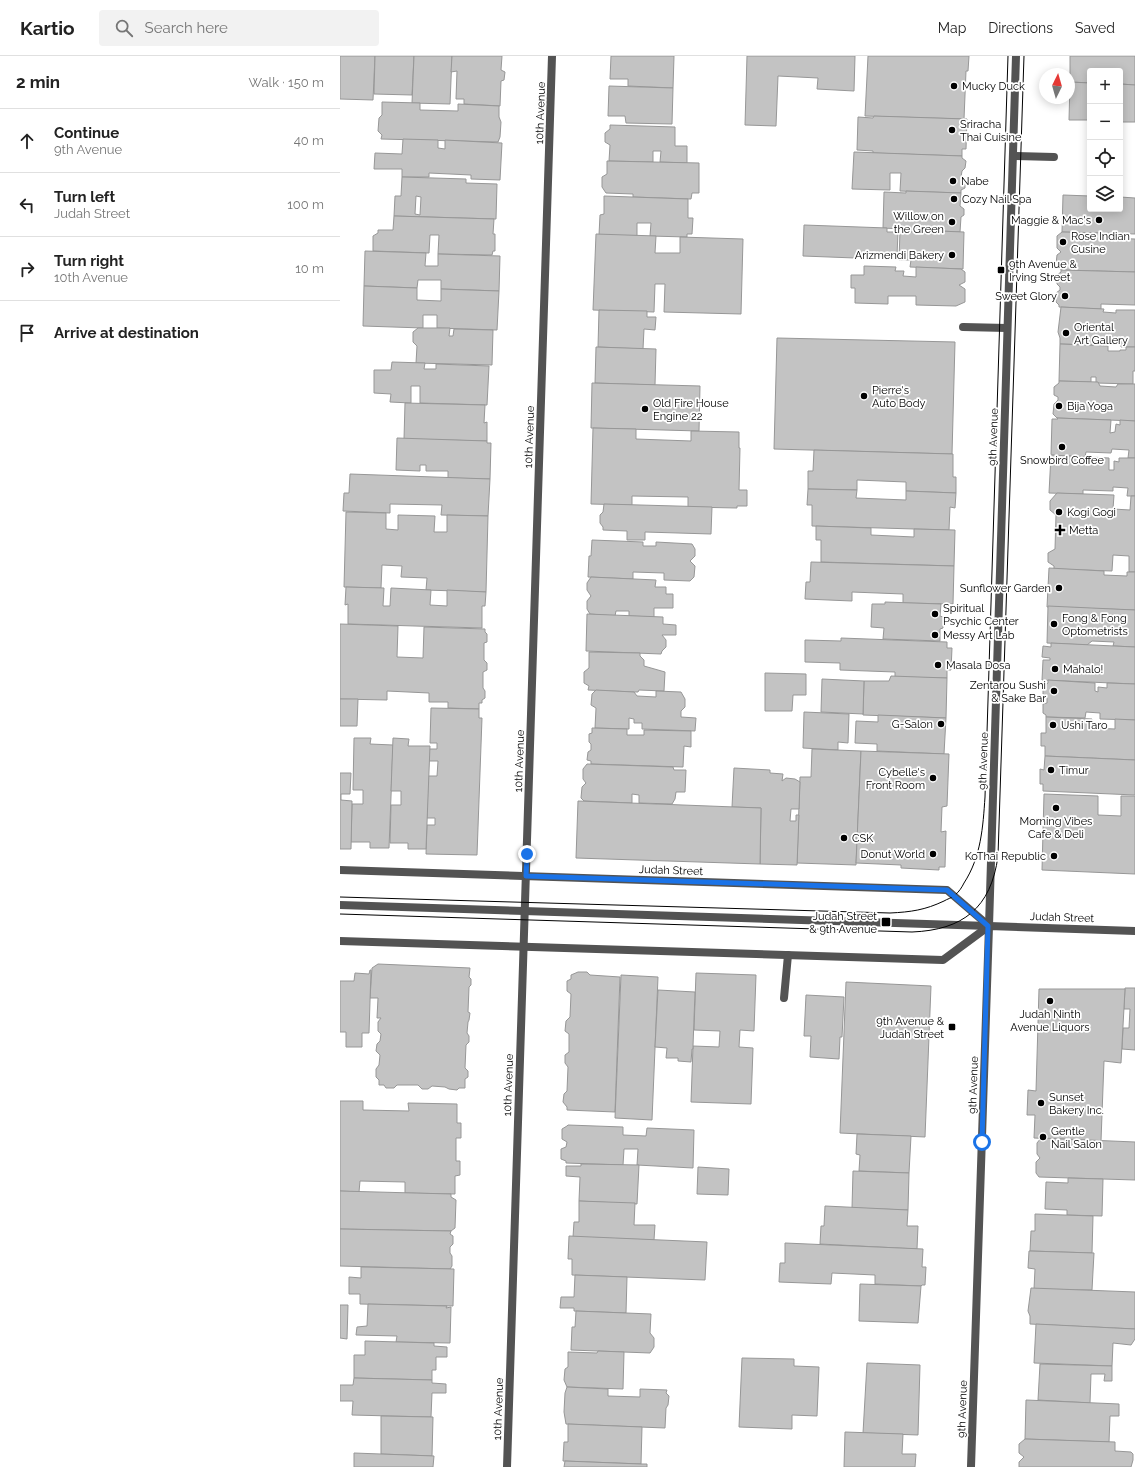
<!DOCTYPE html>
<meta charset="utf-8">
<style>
:root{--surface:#fff;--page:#f2f2f2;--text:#222;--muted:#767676;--line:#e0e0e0}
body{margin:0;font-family:Raleway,sans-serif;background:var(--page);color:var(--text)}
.controls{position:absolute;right:12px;top:12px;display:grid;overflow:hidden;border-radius:4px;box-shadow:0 2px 10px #0003}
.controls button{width:36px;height:36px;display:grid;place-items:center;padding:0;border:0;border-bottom:1px solid var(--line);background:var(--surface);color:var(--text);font:20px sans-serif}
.compass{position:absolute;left:699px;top:12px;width:36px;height:36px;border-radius:50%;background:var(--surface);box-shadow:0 2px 10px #0003;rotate:5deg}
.stop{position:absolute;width:12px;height:12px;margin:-9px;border:3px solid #1a73e8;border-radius:50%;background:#fff}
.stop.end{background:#1a73e8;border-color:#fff;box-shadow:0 1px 4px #0008}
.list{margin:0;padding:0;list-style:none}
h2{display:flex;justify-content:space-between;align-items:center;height:52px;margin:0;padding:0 16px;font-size:17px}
h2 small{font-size:13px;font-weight:400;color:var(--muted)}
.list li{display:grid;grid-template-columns:26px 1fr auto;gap:12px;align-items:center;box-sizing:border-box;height:64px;padding:0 16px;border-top:1px solid var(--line)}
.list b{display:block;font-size:15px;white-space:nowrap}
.list p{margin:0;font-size:13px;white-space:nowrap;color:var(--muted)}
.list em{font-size:13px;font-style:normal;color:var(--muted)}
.icon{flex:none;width:22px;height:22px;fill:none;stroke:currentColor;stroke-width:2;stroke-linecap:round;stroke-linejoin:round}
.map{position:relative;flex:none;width:795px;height:1411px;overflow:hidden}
header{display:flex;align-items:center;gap:24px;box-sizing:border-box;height:56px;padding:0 20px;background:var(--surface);border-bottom:1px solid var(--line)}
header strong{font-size:19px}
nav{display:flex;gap:22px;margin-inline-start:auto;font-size:14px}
.search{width:280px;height:36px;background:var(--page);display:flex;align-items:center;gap:10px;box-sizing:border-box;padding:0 14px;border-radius:4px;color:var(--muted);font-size:15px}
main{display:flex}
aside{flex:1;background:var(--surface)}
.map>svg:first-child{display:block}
.building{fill:#c3c3c3;stroke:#979797;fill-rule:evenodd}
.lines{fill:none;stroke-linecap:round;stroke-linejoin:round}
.service{stroke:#535353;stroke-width:8}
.minor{stroke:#535353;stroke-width:8}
.tertiary{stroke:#535353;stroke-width:8}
.tram{stroke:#000;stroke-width:1}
.route{stroke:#1a73e8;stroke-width:5}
.poi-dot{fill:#000;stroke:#fff;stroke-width:1.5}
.labels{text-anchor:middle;stroke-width:3.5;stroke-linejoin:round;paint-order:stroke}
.poi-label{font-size:11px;fill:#000;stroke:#fff;text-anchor:start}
.street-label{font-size:11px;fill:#000;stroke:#fff}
</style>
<header>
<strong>Kartio</strong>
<div class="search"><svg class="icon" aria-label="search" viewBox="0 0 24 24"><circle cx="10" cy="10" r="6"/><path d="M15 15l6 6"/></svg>Search here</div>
<nav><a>Map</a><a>Directions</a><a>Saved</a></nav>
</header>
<main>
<aside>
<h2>2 min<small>Walk · 150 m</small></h2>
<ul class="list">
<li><svg class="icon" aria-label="ahead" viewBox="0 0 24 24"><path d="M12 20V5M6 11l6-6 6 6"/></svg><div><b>Continue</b><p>9th Avenue</p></div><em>40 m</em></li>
<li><svg class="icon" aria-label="left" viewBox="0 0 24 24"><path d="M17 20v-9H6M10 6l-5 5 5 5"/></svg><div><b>Turn left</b><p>Judah Street</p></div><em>100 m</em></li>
<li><svg class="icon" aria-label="right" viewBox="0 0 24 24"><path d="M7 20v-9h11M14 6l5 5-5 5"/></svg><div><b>Turn right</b><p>10th Avenue</p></div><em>10 m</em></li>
<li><svg class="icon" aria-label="arrive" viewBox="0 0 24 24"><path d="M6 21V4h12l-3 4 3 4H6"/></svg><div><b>Arrive at destination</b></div></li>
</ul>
</aside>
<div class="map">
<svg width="795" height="1411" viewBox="0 0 795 1411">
<rect width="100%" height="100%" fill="#fff"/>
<g class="building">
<path d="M0,0H35L33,44L0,43Z"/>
<path d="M35,0H74L72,39L34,38Z"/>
<path d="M74,0H112L110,48L72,47Z"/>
<path d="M112,0H162L161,14L165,16L164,24L161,25L160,50L124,48V43H116L117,15L111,16Z"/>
<path d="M271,0H334L333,32L288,30V23H270Z"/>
<path d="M407,0H515L514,35L477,33L478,22L438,20L436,70L405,69Z"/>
<path d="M528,0H629L628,15H626L624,63L525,60Z"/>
<path d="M730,0H795V29L780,28V15H750V27L730,26Z"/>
<path d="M730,26L750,27V64H729Z"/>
<path d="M780,28L795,29V66H780Z"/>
<path d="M269,30L333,32L332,68L286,67L285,60H268Z"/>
<path d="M42,46L80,47V54L118,55V48L159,50V61L161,66L160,81L158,86L41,83L42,79L38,75L39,62L42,59Z"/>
<path d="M534,60L627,63L626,93H622V100L533,97V95L517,94L518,61L533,62Z"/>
<path d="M270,69L335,71V90H347V107L320,106L321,95H313V106L269,105L270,89L265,86V77L270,73Z"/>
<path d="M63,83L98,84V92L105,93V84L162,87L160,124L131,123V119L89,117V121H62V113H34L35,97L62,98Z"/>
<path d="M514,96L622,100V102L626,105L625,112L622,115L621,121L625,124V132L621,134V137L560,135L561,117H550V134L512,133Z"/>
<path d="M267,105L359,107V137H352L351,143L293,141V138L266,137L262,131V121L267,118Z"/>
<path d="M62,121L126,123V127L157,128L156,163L54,160L55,140H61ZM76,140L81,141L80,159L75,158Z"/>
<path d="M566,135L621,137L620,150L624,153V159L621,161L620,176L543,172L544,136L566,137Z"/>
<path d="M723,139L750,140V153H780V141L795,142V178L722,176Z"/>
<path d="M264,140L348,143V162H353L352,178H347V181L310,180L311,167H297V180L259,179L260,159L264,158Z"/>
<path d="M54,160L154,163L153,178H155V195H153L152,199L98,198L99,179H90L89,197L33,195V180L38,177V174H53Z"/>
<path d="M464,169L547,172V176H558L557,200L519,198L515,202L463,200Z"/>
<path d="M572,174L624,176L623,213L570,211L571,204H559L560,175L572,176Z"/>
<path d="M722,176L766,177V182L795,183V216L721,214L716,208L717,199L721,196L717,192V180Z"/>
<path d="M256,178L316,180L315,197H340V181L403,183L401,258L324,256L325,228H315L314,256L253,254Z"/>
<path d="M25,195L86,197L85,210H98V198L160,200L159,235L101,233V224H78L77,232L24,230Z"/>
<path d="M524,210L556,211L555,215H564L563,220L576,221V211L621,213L625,216V226L619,229L625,233V246L616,250L576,249V240H548V248L515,247V232H511V219H524Z"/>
<path d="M721,214L795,216V249L761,248V253L719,251V249L716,246V237L720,234V231L717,228V219L721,216Z"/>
<path d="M24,230L77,232V244L101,245V233L159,235L157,274L97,272V259H83V272L23,270Z"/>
<path d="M721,251L764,253L763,256L776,257V254H795V291H781V285L760,284V289L720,288V282L718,276Z"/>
<path d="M259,254L307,255V261H316L315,274L304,273L303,293L258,291Z"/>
<path d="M78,272H110L109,280H113L114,273L153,274L152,309L76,307L77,290L73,286V276Z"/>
<path d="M437,282L615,286L612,398L434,393Z"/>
<path d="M720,288L768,290V295H780V294H786V291H795V315H793V328L756,327V321H751V326L719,325Z"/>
<path d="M256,291L316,293L315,329L255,327Z"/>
<path d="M52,306L85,307L84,313H96V308L149,310L147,349L80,347V330H71V347L50,346L51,338L34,337V314H51Z"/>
<path d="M719,325L758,326L760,330L776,331L778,328H795V365L717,362L713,358L714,348L718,344V341L714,339V331L719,327Z"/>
<path d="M252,327L360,330L359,375L251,372Z"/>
<path d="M65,347L145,349L144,367L147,366V385L64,383Z"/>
<path d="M717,362L771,364L770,377L775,376L776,368L780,369V364L795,365V402H788L789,394L772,393L771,397L746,396L745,401L711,399L712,363H718Z"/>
<path d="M253,372L296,373V383L351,385V375L399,376V392H400L399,434H407V450H397V452L348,451V441L292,440V449L251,448Z"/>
<path d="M57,382L147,385V387H151L150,423L108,422V415H86V409H80V415L56,414Z"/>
<path d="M474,394L613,398V421H616V437L566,435V426L517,424V434L468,433V415H473Z"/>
<path d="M711,399L769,402V414H774V405L779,406V402H795V440H787L788,432L773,431V435L743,434V438L709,437Z"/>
<path d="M10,418L150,423L148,460L101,459L102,449L50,448V457L3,455L4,437H9Z"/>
<path d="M468,433L517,434L516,442L566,444V435L616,437L615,452L610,451L609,474L472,470V449H467Z"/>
<path d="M717,437L774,439L773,453L790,454L791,440H795V516H789V500L773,499L772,515L714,513V510L708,506V497L715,493L716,459L710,454V445Z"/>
<path d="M264,448L372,451L371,478L305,476V484H287V475L263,474V471L260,467V459L263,456Z"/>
<path d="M6,456L46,457V473L58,474V459L95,460L94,476H107V459L148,460L146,536L86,534L87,522L61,521L62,510L42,509L41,532L4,531Z"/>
<path d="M476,470L531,472V479L574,481V473L615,474L614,510L481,506V484H476Z"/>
<path d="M252,484L303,486V490H316V486L352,488L355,493V500L350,505L355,510L354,521L350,525L324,524V517L293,516V523L248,521L249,500H251Z"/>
<path d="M471,506L614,510L613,548L563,547V538L512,536V545L465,543L466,526H470Z"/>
<path d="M709,512L764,515V519L787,520V516H795V554L707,551Z"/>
<path d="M251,521L316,524L315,531H326V538H333V552H314V561L289,560V555H276L275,560L250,558L247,553V545L251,540L247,534V527Z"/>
<path d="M6,531L44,532L43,550H50L51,532L91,534L90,549L107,550V534L146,536L145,550H142V572L8,568V548L5,549Z"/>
<path d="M545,546L601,548L600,560L603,561V572L600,573V585L543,583L544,572L531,571L532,548H545Z"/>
<path d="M708,550L795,554V591L773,590L774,586L752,585L747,589L707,587Z"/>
<path d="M247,558L323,561V568L336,569V579H322L326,584V591L322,595L321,598L246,595Z"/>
<path d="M0,568L58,570L57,601L83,602L84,571L145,573V576L147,578V586L144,587V604L147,607V614L143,616V632L145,635V642L142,644V647H139V653L108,652V646H89V637L47,635V644L0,643Z"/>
<path d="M501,582L607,586V592H612L611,614H607V622L555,621V616L500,614V607L465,606V584L501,585Z"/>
<path d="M711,587L795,591V628L702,624L703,604H710V602L702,601L703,590L711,591Z"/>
<path d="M249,596L300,597V600L304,604V610L325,616L324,635L299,634L298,636H294L248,634L249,630L244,627V616L249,612Z"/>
<path d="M425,617L466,618V639H453L452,655H425Z"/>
<path d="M551,620L607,622L606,662L523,659L524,625H549Z"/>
<path d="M482,623L524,625L523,658L481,656Z"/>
<path d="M708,624L755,627V635L758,636V631L767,632V627L795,628V664L760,663V657L746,656L745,662L706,661V659L703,657V648L707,647V640L703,638V631L708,627Z"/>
<path d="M256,634L294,636L297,640L316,641V635L341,636L345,643V651L341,655V661L356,662L355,675L302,673V667H294V663L289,662V673L255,672L256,652L251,649L252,638Z"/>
<path d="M0,643H18L17,670H0Z"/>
<path d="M91,652L139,653V662H142L137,799L86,798L87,769H95V762H87L88,720H97L98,705H89V693H97V687H90Z"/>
<path d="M464,656L509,658L508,687L498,686V694L463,692Z"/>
<path d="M538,659L606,662L604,698L537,695V688L515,687L516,665L538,666Z"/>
<path d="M706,661L752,663V672L775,673V663L795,664V704L705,700V690H701V677H706Z"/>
<path d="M252,672L287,673V679H304V674L351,675V691L344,690L343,711L251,708V705L247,704L248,696L251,694V688L249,686V678L252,677Z"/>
<path d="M14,682H31L30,688L53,689L49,792H30V786H11L12,748H23V734H13Z"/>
<path d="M53,682L69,683L68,690H90L86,793H68V787H50L51,749H61V735H51Z"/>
<path d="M472,693L521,695L516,809L457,807L460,721H471Z"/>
<path d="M521,695L609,698L607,750L602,751L601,776L606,775L605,811H599V814L561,812V809L516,807Z"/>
<path d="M705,700L795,704V739L703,735V728H700V713L704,714Z"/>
<path d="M247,708L333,711L334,714H346L345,736H336L335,743L332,748L299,747V739L292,738V747L244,745L241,742L242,731L246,727L243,723V713Z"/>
<path d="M394,712L430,714V717L443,718L442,725L446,722L455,723L460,726L459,753H451L450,765H456V759H459L457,809L420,808L421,752L392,751Z"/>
<path d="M0,717H11L10,738H1V744L12,745L11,793H0Z"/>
<path d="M704,738L758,740V759L781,760V740H795V818L702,814Z"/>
<path d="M238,745L421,752L420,808L236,802Z"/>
<path d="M38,908L130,912L129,921L131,923V929L129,931L128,956L130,957L129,964L128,966L127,977L129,980V986L126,989L125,1012L128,1015V1021L125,1023V1032H119L117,1034L109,1033L105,1031L92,1030L88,1033H82L78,1029H57L54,1032H46L44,1029H39V1024L36,1021V1013L39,1009L40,999L36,995L37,988L40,985L41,978L38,975V966L41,962H37L38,942H30L32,912Z"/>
<path d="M30,914H31L29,977H22V991H6V976H0V925H14L15,917L29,918Z"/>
<path d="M238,916H247L250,919L280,921L275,1056L227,1054V1051L223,1046L224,1038L227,1035L228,1011L225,1007V999L229,996V978L225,975L226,965L230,961L231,938L227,935V925L231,923V919Z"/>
<path d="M356,917L416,919L414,975L400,974L399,991L413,992L411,1048L351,1046L353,990L379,991L380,975L354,974Z"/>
<path d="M281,919L318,921L312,1064L275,1062Z"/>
<path d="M506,926L591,930L585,1081L500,1077Z"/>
<path d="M785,932H795V994L782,993L783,972H789L790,953H784Z"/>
<path d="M699,933H785L781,1007L764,1005L761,1085L694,1082L695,1059H687L688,1034L696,1035Z"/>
<path d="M318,934L355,936L353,990V993H352L351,1006L338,1005V1002H326L327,992L315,991Z"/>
<path d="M466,939L504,941L502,981H500L499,1003L470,1001L471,980H464Z"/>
<path d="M0,1045H23V1054L69,1055L68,1047L117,1048V1067H121V1082H116V1105H120V1119L115,1120V1138L65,1137V1126L20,1125L19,1136L0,1135Z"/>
<path d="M228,1069L283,1071V1079L306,1080L307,1072L354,1074L353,1112L297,1109L298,1093H284L283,1109L226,1107V1105L221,1103V1093L226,1091L227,1086L222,1083V1073L227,1070Z"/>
<path d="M517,1078L571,1080L569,1117L519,1115L520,1099L516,1098Z"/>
<path d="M701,1082L795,1086V1124L699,1121L696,1117V1106L700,1102L697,1098V1087Z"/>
<path d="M241,1108L299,1109L297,1148L239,1145L240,1121L226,1120V1110H241Z"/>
<path d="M358,1111L389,1113L388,1139L357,1138Z"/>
<path d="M513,1115L569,1117L568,1154L512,1152Z"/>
<path d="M728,1122L763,1123L762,1160L727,1159V1154L705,1153L706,1126L728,1127Z"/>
<path d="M0,1135L111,1138V1141L116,1144L115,1172L111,1175L0,1173Z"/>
<path d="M239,1145L295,1147L294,1169H315L314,1184L233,1181L234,1166H239Z"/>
<path d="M485,1150L568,1154L567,1170H578L577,1193L480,1188L481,1170H484Z"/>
<path d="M695,1158L753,1160L752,1197L690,1195L691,1175H695Z"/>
<path d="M0,1173L111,1175L110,1178L113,1180V1188L110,1191V1197L112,1200V1210L110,1213L0,1210Z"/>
<path d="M229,1180L367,1186L365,1224L232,1219V1203H228Z"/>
<path d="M445,1187L583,1193L582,1211H586L585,1229H582L581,1230L535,1228V1219L492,1217L491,1228L439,1226L440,1207H445Z"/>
<path d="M689,1195L754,1197L752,1234L694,1233L695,1213L688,1212Z"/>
<path d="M21,1211L114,1213L113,1250L20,1248V1238H9V1221L21,1222Z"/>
<path d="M235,1219L287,1221L286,1257L234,1255V1252H220L221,1241H234Z"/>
<path d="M520,1228L581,1230L578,1267L519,1265Z"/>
<path d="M691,1232L795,1236V1273L690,1268V1260L688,1255Z"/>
<path d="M28,1248L107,1250L106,1252L111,1251L110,1287L56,1286L57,1280L16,1279L17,1271L27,1270Z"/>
<path d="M0,1249H8L7,1283L0,1282Z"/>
<path d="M236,1255L311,1258L310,1277L314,1282V1291L310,1297L231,1294L232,1271H235Z"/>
<path d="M696,1268L795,1273V1283L791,1289L773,1287L772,1310L694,1307Z"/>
<path d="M25,1285L94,1287V1290L107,1291V1301H96V1314H92V1324L14,1322V1299H25Z"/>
<path d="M258,1295L284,1296L283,1333L227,1331L224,1324L225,1313L228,1311V1296L257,1297Z"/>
<path d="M402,1302L454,1303V1310L479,1311L477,1360L452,1359V1373L399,1371Z"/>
<path d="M527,1307L580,1309L578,1379L523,1377Z"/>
<path d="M700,1308L772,1310V1325H764L765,1318H751L750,1347L698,1344Z"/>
<path d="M14,1322L92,1324V1327L106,1328V1337H92L91,1361L12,1359L13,1345H0V1329H13Z"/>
<path d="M227,1331L268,1333V1340L300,1341V1333L327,1334L326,1337L329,1340L328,1349L326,1352L325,1372L226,1368L224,1356L225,1337Z"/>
<path d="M686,1344L779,1348V1360H770L769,1386L685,1383Z"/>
<path d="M41,1360L93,1361L92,1400L41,1398Z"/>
<path d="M228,1368L302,1371L301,1408L223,1405L224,1386H228Z"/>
<path d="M505,1376L563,1378L562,1398H576L575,1411H504Z"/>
<path d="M685,1383L775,1386V1395L791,1396L793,1398V1404L791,1411H679V1406L684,1401L679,1397V1388Z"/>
<path d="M14,1397L94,1400L93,1411H14Z"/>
<path d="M225,1405L301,1408H307V1411H224Z"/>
</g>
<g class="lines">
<g class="service">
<path d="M673,100L714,101"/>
<path d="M623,271L667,272"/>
<path d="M0,849L649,870"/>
<path d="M444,942L448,899"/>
</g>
<g class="minor">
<path d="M649,870L676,0"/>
<path d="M167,1411L212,0"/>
</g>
<g class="tertiary">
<path d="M0,814L607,834L649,870"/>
<path d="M0,885L603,904L649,870L795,875"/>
<path d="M631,1411L649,870"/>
</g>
<g class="tram">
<path d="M0,841L550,857C571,856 585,854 604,845C607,843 612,842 615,839C619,836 622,831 624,827C641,801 643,771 645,741L668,0"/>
<path d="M0,858L572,876C623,874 651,852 658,800L684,0"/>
</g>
</g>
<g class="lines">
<path class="route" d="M187,798L186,820L607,834L648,870L642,1086"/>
</g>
<g class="poi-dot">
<circle cx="614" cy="30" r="4"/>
<circle cx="612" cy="74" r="4"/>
<circle cx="613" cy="125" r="4"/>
<circle cx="614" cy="143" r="4"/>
<circle cx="759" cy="164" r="4"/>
<circle cx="612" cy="166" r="4"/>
<circle cx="723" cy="186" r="4"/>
<circle cx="612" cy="199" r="4"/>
<rect x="657" y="210" width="8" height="8" rx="2"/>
<circle cx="725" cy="240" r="4"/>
<circle cx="726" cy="277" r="4"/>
<circle cx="524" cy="340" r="4"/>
<circle cx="719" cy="350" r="4"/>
<circle cx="305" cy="353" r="4"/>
<circle cx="722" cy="391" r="4"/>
<circle cx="719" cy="456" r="4"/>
<path d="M718 468h4v4h4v4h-4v4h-4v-4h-4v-4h4z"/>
<circle cx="719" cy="532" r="4"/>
<circle cx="595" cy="558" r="4"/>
<circle cx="714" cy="568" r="4"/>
<circle cx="595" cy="579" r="4"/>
<circle cx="598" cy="609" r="4"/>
<circle cx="715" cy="613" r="4"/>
<circle cx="714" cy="635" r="4"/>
<circle cx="601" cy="668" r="4"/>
<circle cx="713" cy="669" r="4"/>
<circle cx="711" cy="714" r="4"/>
<circle cx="593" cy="722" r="4"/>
<circle cx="716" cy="752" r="4"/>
<circle cx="504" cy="782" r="4"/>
<circle cx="593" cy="798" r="4"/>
<circle cx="714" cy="800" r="4"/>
<rect x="541" y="861" width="10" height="10" rx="2"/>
<circle cx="710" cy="945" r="4"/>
<rect x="608" y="967" width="8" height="8" rx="2"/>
<circle cx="701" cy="1047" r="4"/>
<circle cx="703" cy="1081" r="4"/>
</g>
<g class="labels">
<g class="poi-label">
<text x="622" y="34">Mucky Duck</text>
<text x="620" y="72">Sriracha<tspan x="620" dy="13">Thai Cuisine</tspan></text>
<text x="621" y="129">Nabe</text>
<text x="622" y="147">Cozy Nail Spa</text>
<text x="604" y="164" text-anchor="end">Willow on<tspan x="604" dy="13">the Green</tspan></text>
<text x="751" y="168" text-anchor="end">Maggie &amp; Mac's</text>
<text x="731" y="184">Rose Indian<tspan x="731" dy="13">Cusine</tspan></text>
<text x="604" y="203" text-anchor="end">Arizmendi Bakery</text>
<text x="669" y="212">9th Avenue &amp;<tspan x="669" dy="13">Irving Street</tspan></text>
<text x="717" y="244" text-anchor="end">Sweet Glory</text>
<text x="734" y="275">Oriental<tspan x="734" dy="13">Art Gallery</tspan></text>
<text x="532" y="338">Pierre's<tspan x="532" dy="13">Auto Body</tspan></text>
<text x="313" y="351">Old Fire House<tspan x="313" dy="13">Engine 22</tspan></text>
<text x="727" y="354">Bija Yoga</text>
<text x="722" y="408" text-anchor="middle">Snowbird Coffee</text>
<text x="727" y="460">Kogi Gogi</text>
<text x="729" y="478">Metta</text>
<text x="711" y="536" text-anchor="end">Sunflower Garden</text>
<text x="603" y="556">Spiritual<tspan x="603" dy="13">Psychic Center</tspan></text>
<text x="722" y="566">Fong &amp; Fong<tspan x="722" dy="13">Optometrists</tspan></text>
<text x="603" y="583">Messy Art Lab</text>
<text x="606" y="613">Masala Dosa</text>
<text x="723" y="617">Mahalo!</text>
<text x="706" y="633" text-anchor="end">Zentarou Sushi<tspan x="706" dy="13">&amp; Sake Bar</tspan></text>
<text x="593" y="672" text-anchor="end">G-Salon</text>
<text x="721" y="673">Ushi Taro</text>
<text x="719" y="718">Timur</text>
<text x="585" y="720" text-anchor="end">Cybelle's<tspan x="585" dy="13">Front Room</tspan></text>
<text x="716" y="769" text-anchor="middle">Morning Vibes<tspan x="716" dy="13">Cafe &amp; Deli</tspan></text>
<text x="512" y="786">CSK</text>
<text x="585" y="802" text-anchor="end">Donut World</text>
<text x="706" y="804" text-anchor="end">KoThai Republic</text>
<text x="537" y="864" text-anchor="end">Judah Street<tspan x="537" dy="13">&amp; 9th Avenue</tspan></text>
<text x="710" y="962" text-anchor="middle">Judah Ninth<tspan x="710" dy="13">Avenue Liquors</tspan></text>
<text x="604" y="969" text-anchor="end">9th Avenue &amp;<tspan x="604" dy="13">Judah Street</tspan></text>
<text x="709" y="1045">Sunset<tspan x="709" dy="13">Bakery Inc.</tspan></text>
<text x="711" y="1079">Gentle<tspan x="711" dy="13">Nail Salon</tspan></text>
</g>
<g class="street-label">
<text transform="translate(200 57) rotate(-88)" y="4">10th Avenue</text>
<text transform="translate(189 381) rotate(-88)" y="4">10th Avenue</text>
<text transform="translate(653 381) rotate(-88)" y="4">9th Avenue</text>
<text transform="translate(179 705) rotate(-88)" y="4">10th Avenue</text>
<text transform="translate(643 705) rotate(-88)" y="4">9th Avenue</text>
<text transform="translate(331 814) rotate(2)" y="4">Judah Street</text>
<text transform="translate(722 861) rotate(2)" y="4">Judah Street</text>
<text transform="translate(168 1029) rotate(-88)" y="4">10th Avenue</text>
<text transform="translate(633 1029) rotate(-88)" y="4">9th Avenue</text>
<text transform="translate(158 1353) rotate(-88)" y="4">10th Avenue</text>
<text transform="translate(622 1353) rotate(-88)" y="4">9th Avenue</text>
</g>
</g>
</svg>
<div class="controls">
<button>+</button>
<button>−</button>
<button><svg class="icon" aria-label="locate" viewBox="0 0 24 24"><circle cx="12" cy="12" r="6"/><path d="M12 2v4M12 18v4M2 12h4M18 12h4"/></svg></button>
<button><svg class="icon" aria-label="layers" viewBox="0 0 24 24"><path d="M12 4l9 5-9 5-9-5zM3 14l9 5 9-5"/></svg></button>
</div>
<svg class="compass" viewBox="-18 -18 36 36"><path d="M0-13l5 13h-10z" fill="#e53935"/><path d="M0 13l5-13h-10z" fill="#767676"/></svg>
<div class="stop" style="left:642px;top:1086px"></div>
<div class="stop end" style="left:187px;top:798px"></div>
</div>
</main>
